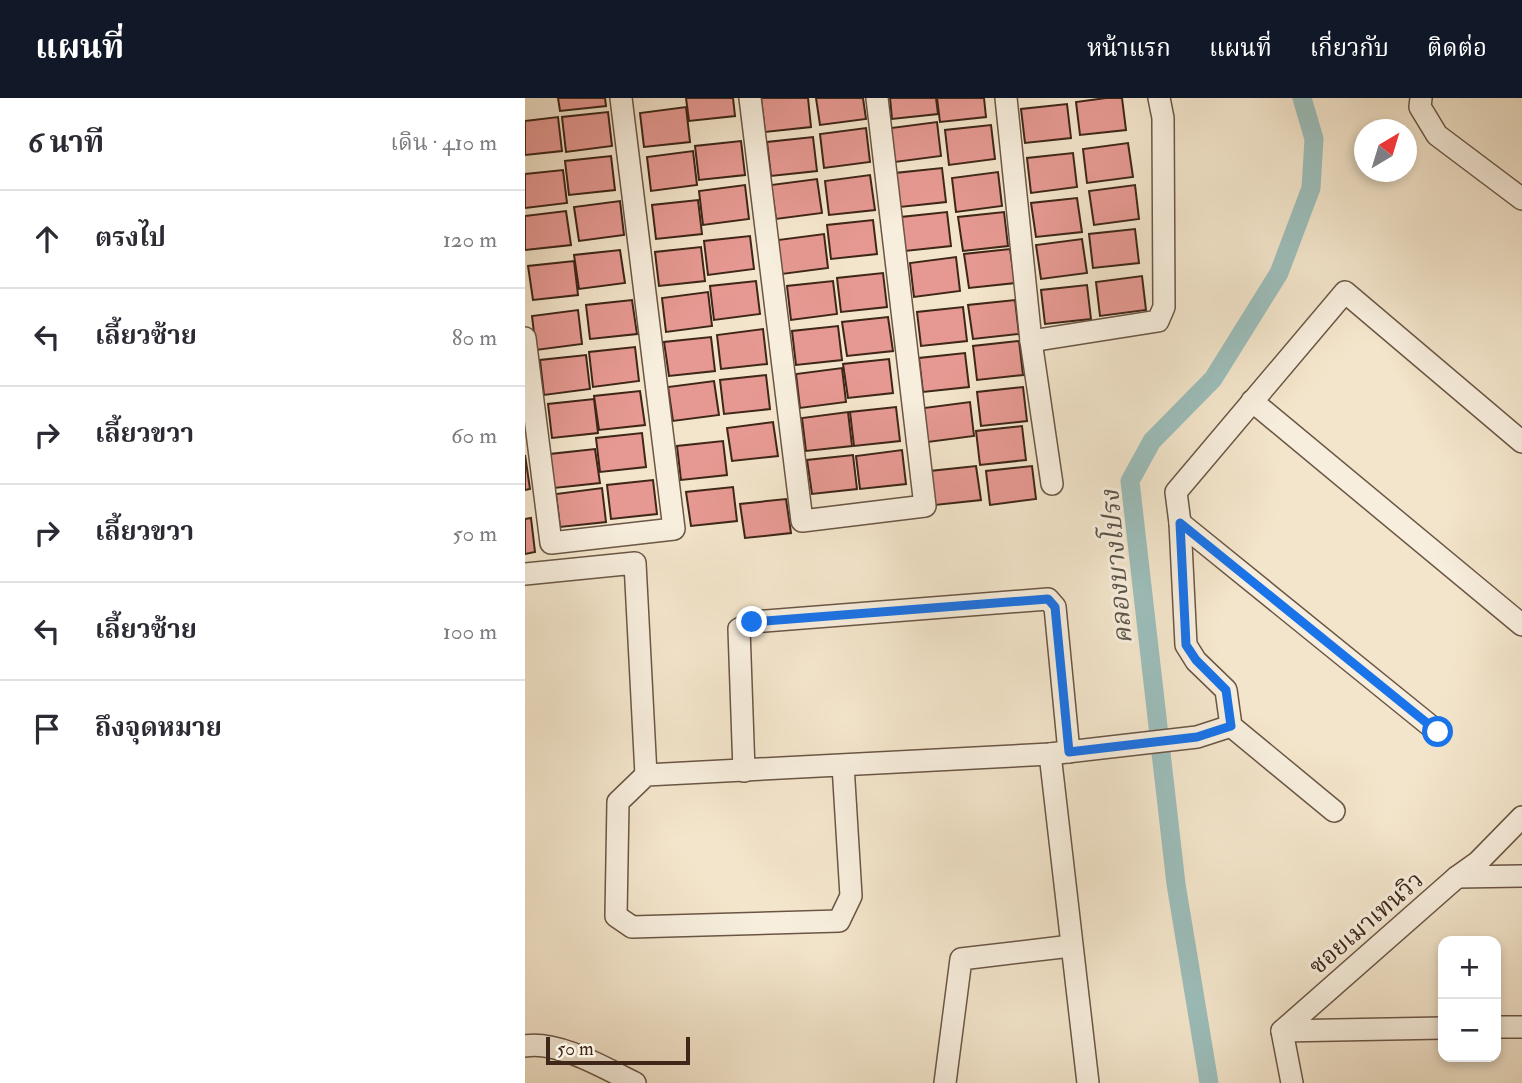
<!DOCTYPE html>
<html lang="th">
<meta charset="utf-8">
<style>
:root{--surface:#fff;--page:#f2f2f3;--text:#2b2b33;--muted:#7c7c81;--line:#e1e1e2;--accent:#111827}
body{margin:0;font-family:"IM FELL Double Pica","Noto Serif Thai",serif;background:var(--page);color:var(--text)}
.controls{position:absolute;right:21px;bottom:21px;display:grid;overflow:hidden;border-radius:14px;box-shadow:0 4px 10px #0003}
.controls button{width:63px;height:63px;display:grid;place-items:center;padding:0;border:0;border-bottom:2px solid var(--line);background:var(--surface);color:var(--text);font:35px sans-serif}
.compass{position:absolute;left:829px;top:21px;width:63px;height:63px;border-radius:50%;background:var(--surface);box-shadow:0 4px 10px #0003;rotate:38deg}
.scale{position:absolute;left:21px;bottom:18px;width:144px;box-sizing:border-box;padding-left:7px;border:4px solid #3e2618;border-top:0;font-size:19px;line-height:24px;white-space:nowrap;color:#3e2618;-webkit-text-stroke:5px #f7eedd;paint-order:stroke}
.stop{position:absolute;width:21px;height:21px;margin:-16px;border:5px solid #1a73e8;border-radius:50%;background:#fff}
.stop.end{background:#1a73e8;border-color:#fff;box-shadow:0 2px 7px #0008}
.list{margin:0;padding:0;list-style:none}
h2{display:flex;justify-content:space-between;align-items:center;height:91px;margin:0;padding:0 28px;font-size:30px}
h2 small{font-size:23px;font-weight:400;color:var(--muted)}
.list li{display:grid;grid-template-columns:46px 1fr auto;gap:21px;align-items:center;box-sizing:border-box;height:98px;padding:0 28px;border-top:2px solid var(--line)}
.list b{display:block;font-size:26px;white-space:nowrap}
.list em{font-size:23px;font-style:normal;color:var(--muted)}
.icon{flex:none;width:38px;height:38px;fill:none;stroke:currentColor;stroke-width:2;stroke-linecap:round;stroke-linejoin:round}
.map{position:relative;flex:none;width:997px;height:985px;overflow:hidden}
header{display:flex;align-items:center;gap:42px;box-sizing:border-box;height:98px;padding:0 35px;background:var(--accent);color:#fff}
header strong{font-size:33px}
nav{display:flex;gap:38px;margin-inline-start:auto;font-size:24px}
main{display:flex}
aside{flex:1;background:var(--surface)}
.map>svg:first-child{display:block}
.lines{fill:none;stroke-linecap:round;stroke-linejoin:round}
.canal{stroke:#9cbebb;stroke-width:19}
.building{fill:#e69992;stroke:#3e2618;stroke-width:2}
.minor-casing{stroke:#6b5645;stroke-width:24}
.minor{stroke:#f7eedd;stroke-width:21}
.route{stroke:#1a73e8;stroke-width:9}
.labels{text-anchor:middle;stroke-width:6;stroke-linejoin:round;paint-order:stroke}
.street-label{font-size:24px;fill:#3e2618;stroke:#f7eedd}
.water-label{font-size:26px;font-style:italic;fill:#5a5449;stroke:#f7eedd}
</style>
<header>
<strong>แผนที่</strong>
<nav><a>หน้าแรก</a><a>แผนที่</a><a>เกี่ยวกับ</a><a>ติดต่อ</a></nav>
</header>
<main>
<aside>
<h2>6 นาที<small>เดิน · 410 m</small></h2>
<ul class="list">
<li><svg class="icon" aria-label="ahead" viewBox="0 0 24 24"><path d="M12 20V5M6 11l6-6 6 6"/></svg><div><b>ตรงไป</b></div><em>120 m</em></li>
<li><svg class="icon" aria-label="left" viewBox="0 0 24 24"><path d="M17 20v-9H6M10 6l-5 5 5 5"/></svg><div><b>เลี้ยวซ้าย</b></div><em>80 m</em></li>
<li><svg class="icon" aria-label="right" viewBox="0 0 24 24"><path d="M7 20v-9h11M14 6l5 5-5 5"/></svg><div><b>เลี้ยวขวา</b></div><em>60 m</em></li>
<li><svg class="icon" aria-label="right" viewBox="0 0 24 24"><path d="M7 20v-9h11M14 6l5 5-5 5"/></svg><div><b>เลี้ยวขวา</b></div><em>50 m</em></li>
<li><svg class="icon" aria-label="left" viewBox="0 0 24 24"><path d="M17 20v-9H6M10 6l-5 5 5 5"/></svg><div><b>เลี้ยวซ้าย</b></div><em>100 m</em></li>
<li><svg class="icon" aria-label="arrive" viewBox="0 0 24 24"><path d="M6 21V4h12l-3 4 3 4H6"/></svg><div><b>ถึงจุดหมาย</b></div></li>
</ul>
</aside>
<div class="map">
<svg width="997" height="985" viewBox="0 0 997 985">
<rect width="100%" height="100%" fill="#f3e5cb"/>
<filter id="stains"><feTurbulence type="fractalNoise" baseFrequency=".00286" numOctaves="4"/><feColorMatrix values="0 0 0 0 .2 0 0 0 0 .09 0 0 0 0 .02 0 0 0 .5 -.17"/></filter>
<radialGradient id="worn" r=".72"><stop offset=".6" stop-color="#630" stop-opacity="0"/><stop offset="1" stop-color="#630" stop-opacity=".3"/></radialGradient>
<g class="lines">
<path class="canal" d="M684,985L651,786L605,383L627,343L688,281L754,175L786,90L789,41L777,0"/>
</g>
<g class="building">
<path d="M33,0H80L81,8L35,13Z"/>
<path d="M161,0H208L210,18L164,23Z"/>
<path d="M236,0H283L286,29L240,34Z"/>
<path d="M291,0H338L341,21L295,27Z"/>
<path d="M365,0H411L413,16L367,21Z"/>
<path d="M412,0H459L461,19L415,24Z"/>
<path d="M581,0H597L601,32L555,37L551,4Z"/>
<path d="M542,6L546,40L500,45L496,11Z"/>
<path d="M161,9L165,44L119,49L115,15Z"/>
<path d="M83,14L87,48L41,54L37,19Z"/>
<path d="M33,19L37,53L0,57V23Z"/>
<path d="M412,24L416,58L370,64L366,30Z"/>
<path d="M466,27L470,61L424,67L420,32Z"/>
<path d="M341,30L345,64L299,70L295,36Z"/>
<path d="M288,39L292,73L246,78L242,44Z"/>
<path d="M216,43L220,77L174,82L170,48Z"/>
<path d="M603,45L608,79L562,85L558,51Z"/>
<path d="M168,53L172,87L126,93L122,59Z"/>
<path d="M548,55L552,89L506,95L502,60Z"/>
<path d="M86,58L90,92L44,97L40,63Z"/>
<path d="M417,70L421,104L375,109L370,75Z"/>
<path d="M38,72L42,105L0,110V76Z"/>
<path d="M473,74L477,108L431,114L427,80Z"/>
<path d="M345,77L350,112L304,117L300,83Z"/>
<path d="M292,81L297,115L251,121L246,87Z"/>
<path d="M220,87L224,121L178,127L174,93Z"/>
<path d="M610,87L614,121L569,127L564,93Z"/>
<path d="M552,100L557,134L511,139L506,105Z"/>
<path d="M173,102L177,136L131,141L127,107Z"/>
<path d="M95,103L99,137L54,143L49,109Z"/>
<path d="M41,113L46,147L0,152V118Z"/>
<path d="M422,114L426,148L380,153L376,119Z"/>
<path d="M479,114L483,148L438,153L433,119Z"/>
<path d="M348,122L352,156L306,161L302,127Z"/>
<path d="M610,131L614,165L568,170L564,136Z"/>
<path d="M299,136L303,170L257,176L253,142Z"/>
<path d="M225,138L229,171L183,177L179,143Z"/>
<path d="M557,141L562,175L516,181L511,147Z"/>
<path d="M176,149L180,183L134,188L130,154Z"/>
<path d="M485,151L490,185L444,190L439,156Z"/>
<path d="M95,152L100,185L54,191L49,157Z"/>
<path d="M431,159L435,193L389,199L385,165Z"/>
<path d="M49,163L53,197L8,202L3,168Z"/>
<path d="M358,175L362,209L316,214L312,180Z"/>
<path d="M617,178L621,212L575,218L571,184Z"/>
<path d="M231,183L235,216L189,222L185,188Z"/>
<path d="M308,183L312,216L266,222L262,188Z"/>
<path d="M562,187L566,221L520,226L516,192Z"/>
<path d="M183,194L187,228L141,234L137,200Z"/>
<path d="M107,202L112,236L65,241L61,207Z"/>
<path d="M490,202L494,236L448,241L443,207Z"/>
<path d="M438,209L442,243L396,248L392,214Z"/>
<path d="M53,212L57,246L11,252L7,218Z"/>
<path d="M363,219L368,253L322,258L317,224Z"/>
<path d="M313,228L317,262L271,267L267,233Z"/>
<path d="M238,231L242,266L196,271L192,237Z"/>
<path d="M186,239L190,273L144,278L139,244Z"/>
<path d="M494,243L498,277L452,282L448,248Z"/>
<path d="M110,249L114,283L68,289L64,254Z"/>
<path d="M440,255L444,289L398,294L394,260Z"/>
<path d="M61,257L65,291L19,297L15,262Z"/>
<path d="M364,261L368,295L323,300L318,266Z"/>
<path d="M317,270L321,304L275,310L271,276Z"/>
<path d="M241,277L245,311L199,316L195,282Z"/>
<path d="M189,283L194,317L148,323L143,289Z"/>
<path d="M498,289L502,323L456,328L452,294Z"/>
<path d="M115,293L120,327L74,332L69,298Z"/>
<path d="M69,301L73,335L27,340L23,306Z"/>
<path d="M445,304L449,338L403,344L399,310Z"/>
<path d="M371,309L375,343L329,348L325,314Z"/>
<path d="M323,314L327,348L281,353L277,320Z"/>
<path d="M248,324L253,358L207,363L202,330Z"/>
<path d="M497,328L501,362L455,367L451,333Z"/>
<path d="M117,335L121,369L75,374L71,340Z"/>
<path d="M198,343L202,377L156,382L152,348Z"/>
<path d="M70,351L75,385L29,390L25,356Z"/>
<path d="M377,352L381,386L335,391L331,358Z"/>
<path d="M0,357L5,391L0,392Z"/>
<path d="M328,357L332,391L287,396L282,362Z"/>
<path d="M451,368L456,402L410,407L405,373Z"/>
<path d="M507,368L511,401L465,407L461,373Z"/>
<path d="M128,382L132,416L86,421L82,387Z"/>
<path d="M208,389L212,423L166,428L161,394Z"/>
<path d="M77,390L81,424L35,429L31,396Z"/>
<path d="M261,401L266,435L220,440L215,406Z"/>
<path d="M6,420L10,454L0,456V421Z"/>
</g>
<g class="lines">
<g class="minor-casing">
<g id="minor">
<path d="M225,0L277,423L400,408L352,0"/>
<path d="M481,0L506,243L527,386"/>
<path d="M896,0L895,9L912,37L997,101"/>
<path d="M0,240L26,445L149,431L96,0"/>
<path d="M506,243L633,223L639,209L638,20L634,0"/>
<path d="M727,303L997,527"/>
<path d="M655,425L913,634"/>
<path d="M0,476L110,465L121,677"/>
<path d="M525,656L563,985"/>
<path d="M318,667L326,798L314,823L107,829L91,818L93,704L121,677L525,656L672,639L706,628"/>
<path d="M219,673L214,531L227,524L523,501L530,509L544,654"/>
<path d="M809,713L706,628L701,592L671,563L661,547L655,425L651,394L820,194L997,344"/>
<path d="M932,779L997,778"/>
<path d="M971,929H997"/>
<path d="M757,933L918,930"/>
<path d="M0,948C33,942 81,971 110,985"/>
<path d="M420,985L436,861L546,848"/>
<path d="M767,985L757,933L932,779L953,764L997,719"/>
</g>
</g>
<use href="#minor" class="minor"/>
</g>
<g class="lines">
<path class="route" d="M227,524L523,501L530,509L544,654L672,639L706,628L701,592L671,562L661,547L655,425L913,634"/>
</g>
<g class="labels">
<g class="street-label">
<text transform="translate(841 825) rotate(-41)" y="8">ซอยเมาเทนวิว</text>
</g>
<g class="water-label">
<text transform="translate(591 469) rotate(-95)" y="9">คลองบางโปรง</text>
</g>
</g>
<rect width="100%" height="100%" filter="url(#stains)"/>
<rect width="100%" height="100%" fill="url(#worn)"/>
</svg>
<div class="controls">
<button>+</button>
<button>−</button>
</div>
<svg class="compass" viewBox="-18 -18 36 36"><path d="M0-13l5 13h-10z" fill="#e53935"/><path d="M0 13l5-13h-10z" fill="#7c7c81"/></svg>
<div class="scale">50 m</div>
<div class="stop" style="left:913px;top:634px"></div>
<div class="stop end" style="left:227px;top:524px"></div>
</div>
</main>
